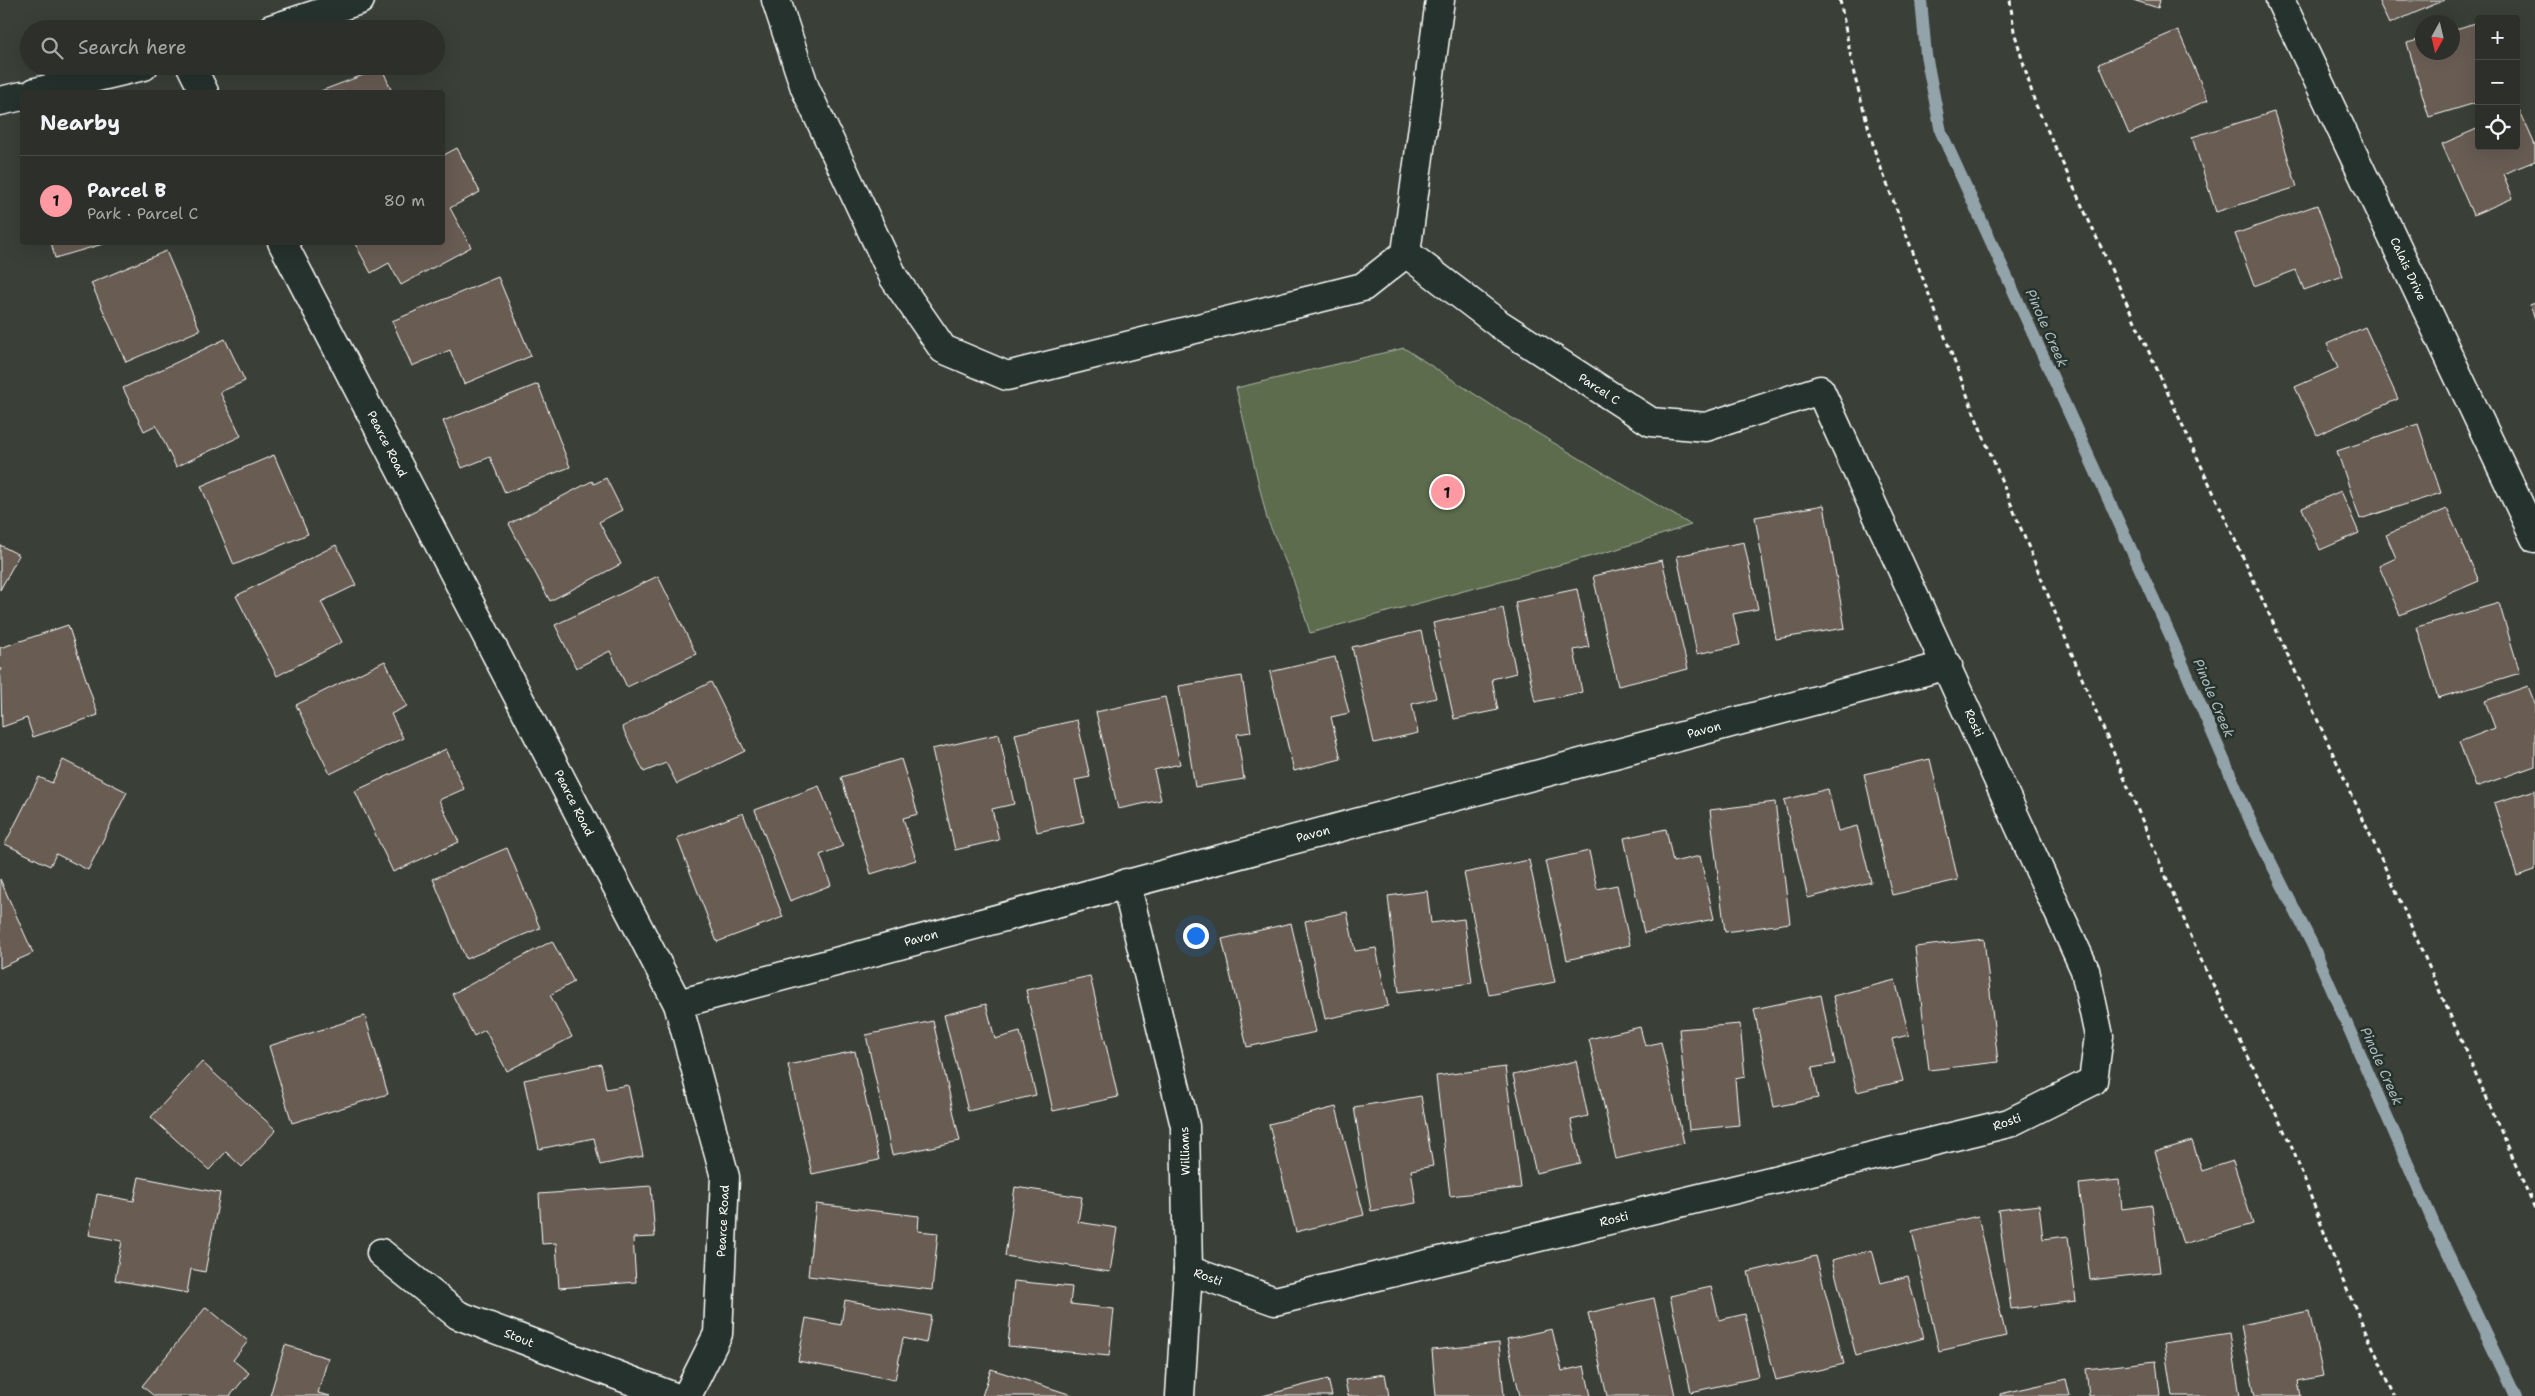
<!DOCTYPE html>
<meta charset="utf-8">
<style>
:root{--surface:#2c2f2a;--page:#343732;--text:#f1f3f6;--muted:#a6a9a8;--line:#484a47;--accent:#ff9aa2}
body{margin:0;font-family:"Shantell Sans",sans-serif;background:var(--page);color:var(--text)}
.controls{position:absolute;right:15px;top:15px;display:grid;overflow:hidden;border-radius:5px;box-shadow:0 5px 20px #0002}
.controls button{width:45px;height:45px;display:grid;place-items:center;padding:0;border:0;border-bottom:1px solid var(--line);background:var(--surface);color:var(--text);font:25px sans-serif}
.compass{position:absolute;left:2415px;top:15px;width:45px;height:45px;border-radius:50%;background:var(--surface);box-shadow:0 5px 20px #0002;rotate:188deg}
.you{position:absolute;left:1195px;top:935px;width:18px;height:18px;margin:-12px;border:4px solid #fff;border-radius:50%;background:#1a73e8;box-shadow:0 0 0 8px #1a73e833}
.badge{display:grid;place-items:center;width:32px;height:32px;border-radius:50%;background:var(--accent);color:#111;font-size:16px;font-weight:700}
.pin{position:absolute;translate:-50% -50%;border:2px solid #fff;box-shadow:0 1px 5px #0006}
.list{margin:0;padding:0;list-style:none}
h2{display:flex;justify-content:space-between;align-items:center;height:65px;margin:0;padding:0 20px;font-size:21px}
h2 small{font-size:16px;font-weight:400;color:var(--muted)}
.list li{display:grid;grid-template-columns:32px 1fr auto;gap:15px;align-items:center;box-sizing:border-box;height:90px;padding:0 20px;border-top:1px solid var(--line)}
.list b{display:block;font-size:19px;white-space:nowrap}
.list p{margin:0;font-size:16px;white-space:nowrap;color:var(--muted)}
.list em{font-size:16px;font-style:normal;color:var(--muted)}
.icon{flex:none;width:28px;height:28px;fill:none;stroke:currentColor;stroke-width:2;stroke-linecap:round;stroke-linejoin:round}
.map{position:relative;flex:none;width:2535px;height:1396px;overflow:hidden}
.search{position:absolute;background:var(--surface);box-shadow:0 5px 20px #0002;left:20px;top:20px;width:425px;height:55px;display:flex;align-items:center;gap:12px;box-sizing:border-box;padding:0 18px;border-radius:28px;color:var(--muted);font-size:19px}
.panel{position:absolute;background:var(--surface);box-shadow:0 5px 20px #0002;left:20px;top:90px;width:425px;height:155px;border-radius:5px}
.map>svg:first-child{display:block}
.green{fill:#5d6c4e;stroke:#aeb6a6}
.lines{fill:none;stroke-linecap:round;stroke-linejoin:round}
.stream{stroke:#93a3aa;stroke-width:12}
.building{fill:#675c52;stroke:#fff}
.street-casing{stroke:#fff;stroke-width:31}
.path{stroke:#fff;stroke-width:3;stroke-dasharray:5 4;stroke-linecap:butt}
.street{stroke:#26332d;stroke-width:28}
.labels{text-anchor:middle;stroke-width:5;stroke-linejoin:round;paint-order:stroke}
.street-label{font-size:12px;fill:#fff;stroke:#26332d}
.water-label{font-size:14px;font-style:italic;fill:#aebabf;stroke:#26332d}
</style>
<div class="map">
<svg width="2535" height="1396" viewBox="0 0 2535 1396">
<rect width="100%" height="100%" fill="#3a3f38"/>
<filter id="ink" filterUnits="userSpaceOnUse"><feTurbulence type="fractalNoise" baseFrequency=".02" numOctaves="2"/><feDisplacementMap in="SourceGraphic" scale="10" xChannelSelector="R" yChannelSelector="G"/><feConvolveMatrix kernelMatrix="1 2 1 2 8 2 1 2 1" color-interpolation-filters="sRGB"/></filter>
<g filter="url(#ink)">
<path class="green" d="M1404,348L1502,412L1691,525L1614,550L1310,633L1293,579L1267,519L1236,388Z"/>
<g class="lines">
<path class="stream" d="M1921,0L1926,55L1941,132L2171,637L2252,825L2312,944L2434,1224L2515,1396"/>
</g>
<g class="building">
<path d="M2133,0H2160L2158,8Z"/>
<path d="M2378,0H2445L2389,24Z"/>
<path d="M2479,22V102L2429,117L2407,43L2422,39V52H2452V30Z"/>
<path d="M2178,30L2208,100L2129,134L2099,64Z"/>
<path d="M382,68L392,92H318Z"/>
<path d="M2520,111L2535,145V161L2503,174L2513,198L2473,215L2442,144L2479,128V146H2516V112Z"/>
<path d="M2274,112L2297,187L2216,212L2192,137Z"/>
<path d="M457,148L480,192L450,208L471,247L401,285L389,263L371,273L354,242H442V156Z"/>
<path d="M2317,205L2343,276L2304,290L2296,270L2254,286L2235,234Z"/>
<path d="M51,242H110L55,258Z"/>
<path d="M166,251L200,330L126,362L91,283Z"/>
<path d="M498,277L531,356L464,384L450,350L412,366L392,321Z"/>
<path d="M2535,303V320L2530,305Z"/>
<path d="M2365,327L2398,399L2317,435L2295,387L2338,368L2327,344Z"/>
<path d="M225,339L245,381L220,392L241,436L176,467L156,425L144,431L123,388Z"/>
<path d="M538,384L570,467L505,493L490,457L462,468L443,421Z"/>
<path d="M2418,424L2441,493L2360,519L2337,451Z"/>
<path d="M274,455L308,534L234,565L201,486Z"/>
<path d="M606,478L622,510L599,522L621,564L550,601L509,524L592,481L594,484Z"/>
<path d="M2341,491L2359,533L2320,550L2302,508Z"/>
<path d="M1824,505L1845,628L1776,639L1755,517Z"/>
<path d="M2447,509L2479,581L2400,615L2379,566L2396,558L2386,535Z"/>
<path d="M1744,542L1758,609L1733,614L1740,645L1697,654L1677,556Z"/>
<path d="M0,545L19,555L0,590Z"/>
<path d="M336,545L356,585L321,602L342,642L277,676L236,596Z"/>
<path d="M1662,560L1688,669L1618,686L1593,576Z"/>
<path d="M658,576L696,654L627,687L610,651L576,668L555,625Z"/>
<path d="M1577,589L1589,647L1574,650L1582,692L1535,702L1515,602Z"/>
<path d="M2499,603L2520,673L2438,698L2417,627Z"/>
<path d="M1503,608L1516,673L1492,679L1498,710L1454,719L1433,623Z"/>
<path d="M68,625L98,715L33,737L27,718L2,727L0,648Z"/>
<path d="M1421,631L1436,698L1412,704L1418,733L1374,743L1352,647Z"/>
<path d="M1335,657L1349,713L1331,717L1341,759L1294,771L1270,672Z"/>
<path d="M385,661L407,706L391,714L403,738L330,774L296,705Z"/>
<path d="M1242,676L1251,732L1237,734L1244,779L1195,787L1179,686Z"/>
<path d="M711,682L745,751L677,784L666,763L644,772L622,727Z"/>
<path d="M2528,686L2535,704V766L2476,787L2459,742L2495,728L2485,701Z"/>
<path d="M1165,697L1180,764L1154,770L1161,800L1118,809L1096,712Z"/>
<path d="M1077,720L1090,777L1075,780L1084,822L1037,832L1015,734Z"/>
<path d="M999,734L1014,804L992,809L999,840L955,850L932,749Z"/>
<path d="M446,749L464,789L439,800L459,842L393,872L355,791Z"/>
<path d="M901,759L918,814L903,818L916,860L871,874L841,777Z"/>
<path d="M1930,759L1958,880L1892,895L1864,774Z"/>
<path d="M63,760L127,792L88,870L56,854L50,866L5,844L39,777L52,783Z"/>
<path d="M819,786L843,846L820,855L831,885L790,901L755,810Z"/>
<path d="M1828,789L1838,831L1857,826L1871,882L1808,898L1784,800Z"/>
<path d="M2535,790V870L2517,876L2494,803Z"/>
<path d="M1775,802L1790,923L1725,932L1710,810Z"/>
<path d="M743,813L783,917L717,942L677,838Z"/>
<path d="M1666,829L1673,862L1700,856L1714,919L1644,933L1624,838Z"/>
<path d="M507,848L540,928L466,959L433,879Z"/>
<path d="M1589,851L1597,889L1617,885L1630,945L1567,960L1545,861Z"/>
<path d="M1529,860L1555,982L1489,995L1464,873Z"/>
<path d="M0,879L33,953L0,968Z"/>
<path d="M1427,891L1431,923L1464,919L1472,983L1399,992L1388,896Z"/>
<path d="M1347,912L1355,951L1376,948L1388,1006L1325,1019L1305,921Z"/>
<path d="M1291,923L1316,1032L1247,1047L1222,939Z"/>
<path d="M1984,939L1998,1062L1929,1070L1915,947Z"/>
<path d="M552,941L574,982L550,995L572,1037L507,1071L485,1030L474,1036L452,994Z"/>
<path d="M1090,976L1118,1097L1053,1111L1026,990Z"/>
<path d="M1895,980L1909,1035L1892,1039L1903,1081L1857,1092L1833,996Z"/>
<path d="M1821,995L1835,1064L1812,1068L1818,1098L1774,1107L1754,1009Z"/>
<path d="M986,1004L995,1039L1020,1032L1036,1095L968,1111L944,1015Z"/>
<path d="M365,1016L388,1094L292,1123L269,1046Z"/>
<path d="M933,1021L960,1141L892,1155L866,1035Z"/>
<path d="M1740,1024L1745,1077L1735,1079L1739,1125L1689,1130L1679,1029Z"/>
<path d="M1640,1027L1645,1046L1661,1042L1684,1143L1616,1159L1589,1039Z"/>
<path d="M855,1051L879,1160L812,1174L788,1065Z"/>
<path d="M1576,1061L1588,1116L1571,1120L1580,1163L1536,1173L1513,1075Z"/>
<path d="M202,1062L276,1130L242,1167L226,1152L209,1170L151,1117Z"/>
<path d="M601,1064L606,1089L628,1085L643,1156L600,1165L594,1138L539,1149L524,1080Z"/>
<path d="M1505,1067L1521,1188L1450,1196L1436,1076Z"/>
<path d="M1421,1096L1433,1166L1411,1170L1416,1203L1371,1211L1354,1107Z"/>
<path d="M1336,1107L1364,1215L1296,1232L1269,1124Z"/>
<path d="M2192,1141L2202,1171L2233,1161L2253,1224L2183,1244L2155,1152Z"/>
<path d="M139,1177L220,1193L205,1272L191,1269L187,1293L115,1280L122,1241L89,1235L97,1194L134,1201Z"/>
<path d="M2119,1180L2122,1209L2152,1205L2160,1272L2090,1280L2079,1184Z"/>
<path d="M651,1186L655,1237L633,1238L636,1282L559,1288L556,1243L542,1244L539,1194Z"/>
<path d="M1015,1187L1082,1197L1078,1222L1117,1228L1110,1272L1005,1256Z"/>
<path d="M816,1204L919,1216L918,1231L938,1233L932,1290L808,1276Z"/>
<path d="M2039,1205L2043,1239L2068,1236L2076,1301L2011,1309L1998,1210Z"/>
<path d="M1978,1216L2006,1336L1939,1351L1912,1231Z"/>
<path d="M1872,1250L1881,1283L1908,1276L1924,1338L1856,1356L1832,1260Z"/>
<path d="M1816,1256L1844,1364L1776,1380L1748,1272Z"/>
<path d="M1014,1281L1072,1287L1070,1304L1114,1309L1109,1356L1008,1346Z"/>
<path d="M1711,1287L1719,1320L1745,1314L1759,1377L1691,1392L1670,1296Z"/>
<path d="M1654,1298L1675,1396H1607L1588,1313Z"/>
<path d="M845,1300L931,1316L926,1343L903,1338L895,1380L798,1361L806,1318L841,1325Z"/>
<path d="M206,1307L248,1341L233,1360L249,1373L230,1396H154L142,1386Z"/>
<path d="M2309,1311L2323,1376L2298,1381L2301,1396H2255L2241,1325Z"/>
<path d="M1552,1329L1562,1371L1584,1366L1591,1396H1520L1507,1339Z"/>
<path d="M2230,1333L2240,1396H2172L2164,1343Z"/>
<path d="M1499,1343L1504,1396H1436L1432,1350Z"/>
<path d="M285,1345L328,1358L318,1393L330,1396H270Z"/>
<path d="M2156,1361L2160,1396H2089L2086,1369Z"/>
<path d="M991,1369L1075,1396H982Z"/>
<path d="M1385,1374L1389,1396H1348L1345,1380Z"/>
<path d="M1328,1379L1332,1396H1262Z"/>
<path d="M2066,1379L2070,1396H2000V1394Z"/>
</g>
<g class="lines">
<g class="street-casing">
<g id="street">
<path d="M776,0L805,88L894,278L943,349L1007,376L1363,287L1406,253L1440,0"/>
<path d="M2280,0L2535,538"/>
<path d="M271,29L360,0"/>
<path d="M191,66L204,92"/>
<path d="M35,92L144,66"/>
<path d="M0,101L22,96"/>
<path d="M282,242L678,1004L725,1177L718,1334L687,1396"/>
<path d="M1126,883L1185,1126L1188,1270L1180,1396"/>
<path d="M678,1004L1948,665"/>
<path d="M381,1253L458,1315L672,1396"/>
<path d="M1188,1270L1275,1301L2009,1123L2093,1081L2099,1036L2085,970L1820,390L1706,427L1651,422L1499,324L1406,253"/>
</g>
</g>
<g class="path">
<path d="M1840,0L1854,74L1876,155L1974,413L2076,664L2202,962L2293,1149L2339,1272L2395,1396"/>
<path d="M2010,0L2014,31L2035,103L2394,887L2535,1209"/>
</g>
<use href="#street" class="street"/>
</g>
</g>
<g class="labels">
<g class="street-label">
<text transform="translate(2408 269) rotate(65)" y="4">Calais Drive</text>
<text transform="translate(1599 389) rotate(33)" y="4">Parcel C</text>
<text transform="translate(387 444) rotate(63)" y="4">Pearce Road</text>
<text transform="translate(1974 723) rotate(66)" y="4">Rosti</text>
<text transform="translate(1704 730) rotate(-15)" y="4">Pavon</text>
<text transform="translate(574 803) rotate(63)" y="4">Pearce Road</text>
<text transform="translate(1313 834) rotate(-15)" y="4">Pavon</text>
<text transform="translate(921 938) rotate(-15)" y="4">Pavon</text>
<text transform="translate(2007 1122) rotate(-20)" y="4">Rosti</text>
<text transform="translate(1185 1151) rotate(-92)" y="4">Williams</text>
<text transform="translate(1614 1219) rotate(-14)" y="4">Rosti</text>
<text transform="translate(723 1221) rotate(-87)" y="4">Pearce Road</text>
<text transform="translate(1208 1277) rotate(20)" y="4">Rosti</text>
<text transform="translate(519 1338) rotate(21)" y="4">Stout</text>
</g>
<g class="water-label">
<text transform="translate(2047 328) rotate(66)" y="5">Pinole Creek</text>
<text transform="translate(2214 698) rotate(67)" y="5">Pinole Creek</text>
<text transform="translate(2382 1066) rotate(66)" y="5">Pinole Creek</text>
</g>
</g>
</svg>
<div class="controls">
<button>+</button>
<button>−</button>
<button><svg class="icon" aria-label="locate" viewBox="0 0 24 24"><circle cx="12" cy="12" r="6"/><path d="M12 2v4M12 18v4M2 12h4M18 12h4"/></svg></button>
</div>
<svg class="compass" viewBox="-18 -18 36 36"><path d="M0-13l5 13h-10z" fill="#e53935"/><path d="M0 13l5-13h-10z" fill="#a6a9a8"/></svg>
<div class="you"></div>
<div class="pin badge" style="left:1447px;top:492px">1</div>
<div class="search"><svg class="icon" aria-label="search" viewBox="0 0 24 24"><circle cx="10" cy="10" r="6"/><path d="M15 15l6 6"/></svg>Search here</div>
<section class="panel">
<h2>Nearby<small></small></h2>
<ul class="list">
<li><span class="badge">1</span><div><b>Parcel B</b><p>Park · Parcel C</p></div><em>80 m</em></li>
</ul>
</section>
</div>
